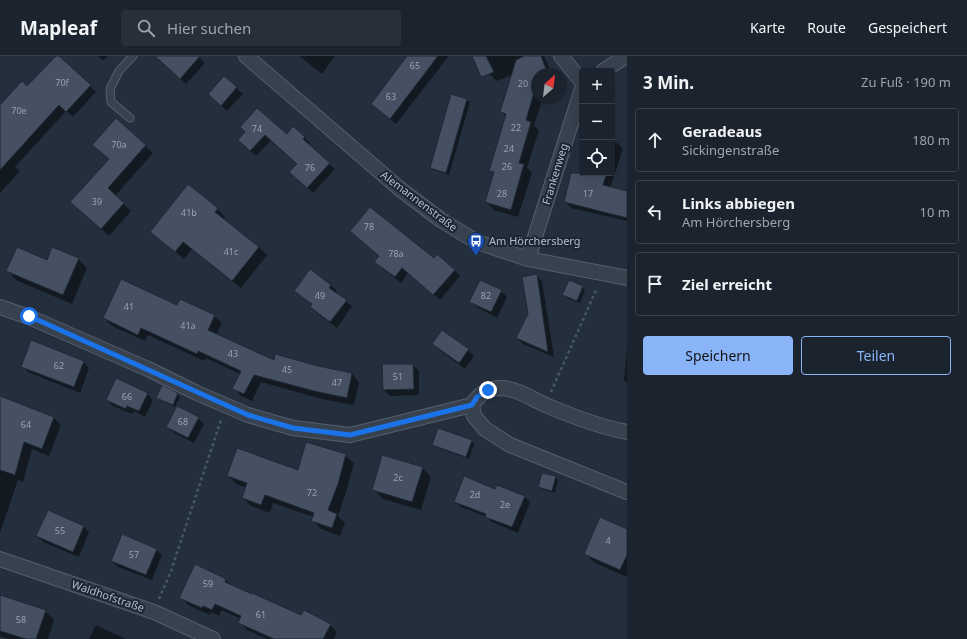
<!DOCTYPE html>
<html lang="de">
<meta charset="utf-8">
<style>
:root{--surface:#1b232e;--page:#282f3a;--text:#f1f3f6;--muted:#a0a4aa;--line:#39404a;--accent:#8ab4f8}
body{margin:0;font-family:"Noto Sans",sans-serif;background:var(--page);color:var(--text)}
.controls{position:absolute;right:12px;top:12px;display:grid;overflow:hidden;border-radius:4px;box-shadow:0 4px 16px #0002}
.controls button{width:36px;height:36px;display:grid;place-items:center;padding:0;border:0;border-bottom:1px solid var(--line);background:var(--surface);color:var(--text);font:20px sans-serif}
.compass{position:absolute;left:531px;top:12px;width:36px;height:36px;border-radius:50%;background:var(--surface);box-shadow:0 4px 16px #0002;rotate:28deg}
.stop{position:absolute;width:12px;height:12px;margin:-9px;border:3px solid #1a73e8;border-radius:50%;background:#fff}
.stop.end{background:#1a73e8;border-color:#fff;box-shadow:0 1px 4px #0008}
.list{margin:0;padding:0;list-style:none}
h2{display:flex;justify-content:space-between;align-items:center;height:52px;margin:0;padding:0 16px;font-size:17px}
h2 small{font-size:13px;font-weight:400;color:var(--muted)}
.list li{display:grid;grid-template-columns:26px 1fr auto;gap:12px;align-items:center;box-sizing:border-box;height:64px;margin:0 8px 8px;padding:0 8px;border:1px solid var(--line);border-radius:4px}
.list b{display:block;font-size:15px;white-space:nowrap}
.list p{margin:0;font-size:13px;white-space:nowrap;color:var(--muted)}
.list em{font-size:13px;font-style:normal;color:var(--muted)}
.actions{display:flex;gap:8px;padding:12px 16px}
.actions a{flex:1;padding:9px 0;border:1px solid var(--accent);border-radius:4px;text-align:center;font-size:14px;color:var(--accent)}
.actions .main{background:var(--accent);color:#111}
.icon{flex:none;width:22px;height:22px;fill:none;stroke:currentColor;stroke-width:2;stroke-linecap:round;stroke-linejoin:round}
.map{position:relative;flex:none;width:627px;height:583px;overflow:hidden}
header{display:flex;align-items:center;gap:24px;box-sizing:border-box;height:56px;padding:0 20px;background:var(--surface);border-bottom:1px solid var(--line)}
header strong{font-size:19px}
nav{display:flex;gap:22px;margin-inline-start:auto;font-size:14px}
.search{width:280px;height:36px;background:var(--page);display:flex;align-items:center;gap:10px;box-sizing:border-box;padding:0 14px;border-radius:4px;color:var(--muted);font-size:15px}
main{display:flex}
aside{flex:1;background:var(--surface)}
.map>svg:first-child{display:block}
.shadow{fill:#0007}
.building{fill:#455162;stroke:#1f2835}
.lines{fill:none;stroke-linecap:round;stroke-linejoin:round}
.lane-casing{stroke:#565f6c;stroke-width:9}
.street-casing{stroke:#565f6c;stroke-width:16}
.path{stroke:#44595c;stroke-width:2.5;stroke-dasharray:3 3;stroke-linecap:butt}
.lane{stroke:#38414e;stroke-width:7}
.street{stroke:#38414e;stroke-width:14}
.route{stroke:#1a73e8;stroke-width:5}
.labels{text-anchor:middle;stroke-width:4;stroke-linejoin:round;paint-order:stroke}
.number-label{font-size:9px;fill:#98a1af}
.street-label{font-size:11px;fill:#b4bcc9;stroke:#1d2633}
.poi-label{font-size:11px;fill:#b4bcc9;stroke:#1d2633;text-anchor:start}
</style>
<header>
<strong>Mapleaf</strong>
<div class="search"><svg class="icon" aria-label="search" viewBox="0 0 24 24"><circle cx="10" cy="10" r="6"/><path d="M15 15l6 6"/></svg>Hier suchen</div>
<nav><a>Karte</a><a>Route</a><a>Gespeichert</a></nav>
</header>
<main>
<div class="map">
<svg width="627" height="583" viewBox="0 0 627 583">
<rect width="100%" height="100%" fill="#242f3e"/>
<g class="shadow">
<path d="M57,0L96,36L73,61L66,55L15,111L20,115L0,137V51L27,32Z"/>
<path d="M98,0H108L103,5Z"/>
<path d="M157,0H198L205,7L186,28Z"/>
<path d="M299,0H335L322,18Z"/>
<path d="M409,0H447L448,1L396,68L372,48Z"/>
<path d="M476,0H544L552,18H537V42H551L550,46L542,44L534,70L539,74L527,112L532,117L518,161L494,154L486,146L495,118L490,114L506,61L502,56L512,19L497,25L489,18Z"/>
<path d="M224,21L243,38L227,55L215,44Z"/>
<path d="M452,39L467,44L470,46L449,119L434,114L431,111Z"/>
<path d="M116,64L153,97L115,140L131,155L109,180L79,153L110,104L101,96Z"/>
<path d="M294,72L310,87L308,89L335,113L313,137L296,122L298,108L271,84L256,100L244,90L246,76L287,79Z"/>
<path d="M612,85L617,87L623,93L610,132L627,136V165L571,152L565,145L578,124L582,111V117H612Z"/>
<path d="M188,130L217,153L225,161L223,164L259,191L267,199L241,232L192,193L184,203L152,176Z"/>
<path d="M351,175L434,204L454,214L460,220L440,244L408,217L401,227L381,211L375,206L379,200Z"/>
<path d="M78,203L87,212L72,248L16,224L8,215L47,205Z"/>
<path d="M310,214L331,229L337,235L335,237L352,250L337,272L317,257L311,251L312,249L295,235Z"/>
<path d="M536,219L542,225L554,301L523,288L517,282L529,258Z"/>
<path d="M582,231L585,234L580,247L566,242L563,239Z"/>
<path d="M501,235L507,241L497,262L477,251L471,245Z"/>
<path d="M177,250L214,260L222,267L216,279L274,306L318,311L352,318L359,326L354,349L322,343L261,326L252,345L241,340L233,332L240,318L206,302L204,305L148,279L145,285L112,270L104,262Z"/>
<path d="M433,288L468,294L474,300L465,313L439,294Z"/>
<path d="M627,291V327L624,324Z"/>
<path d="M83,306L89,312L80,337L28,316L22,310Z"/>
<path d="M413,309L419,315V339L390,340L384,334Z"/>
<path d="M147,338L153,344L145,361L134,355L132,358L113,350L107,344Z"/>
<path d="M177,338L180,341L175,351L160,344L158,342Z"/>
<path d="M0,341L54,362L61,369L49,400L32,393L23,426L18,424L0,477Z"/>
<path d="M198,362L204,368L194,387L174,377L168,371Z"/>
<path d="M439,374L472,385L474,388L469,403L436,391L433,388Z"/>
<path d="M345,399L354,407L346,436L338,460L345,467L340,480L321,473L313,464L314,461L273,447L270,457L251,450L243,442L247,432L236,428L228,419L298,415Z"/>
<path d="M422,412L431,421L421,454L383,443L374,434Z"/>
<path d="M556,421L558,424L555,437L542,433L539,431Z"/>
<path d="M496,434L524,440L530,446L518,477L492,466L487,461L461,451L455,445Z"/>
<path d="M83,470L89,476L79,501L43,486L37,480Z"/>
<path d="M627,474V521L595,507L586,498Z"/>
<path d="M156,493L162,499L152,524L118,511L112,505Z"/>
<path d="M196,509L226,524L231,529L302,561L330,569L337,576L334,583H267L247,574L240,566L241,563L222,554L219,560L211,556L210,559L188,549L181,541Z"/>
<path d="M0,549L45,555L54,564L48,583H9L2,581L0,579Z"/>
<path d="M96,569L126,583H89Z"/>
</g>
<g class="building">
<path d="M56,0H59L91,29L66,56L59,49L0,114V49L22,25L27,30Z"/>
<path d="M155,0H200L180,23Z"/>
<path d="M407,0H438L390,63L371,48Z"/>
<path d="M472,0H486L494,16L481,21Z"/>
<path d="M524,0H541L548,18H537V38L534,37L526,64L531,66L519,107L524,108L511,154L485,146L494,116L489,115L506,58L500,56L516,4Z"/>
<path d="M224,20L237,31L221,50L208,38Z"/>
<path d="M451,38L467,43L446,117L430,112Z"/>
<path d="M257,52L287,78L293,70L305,81L303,83L330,107L307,132L289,116L297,108L265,79L250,95L238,84L245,76L240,71Z"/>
<path d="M116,62L146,89L108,132L124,147L101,173L70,146L109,103L92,89Z"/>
<path d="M571,117H607L603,129L627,135V162L564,146Z"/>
<path d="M188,128L218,152L215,156L259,191L232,225L183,186L175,196L150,176Z"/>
<path d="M370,151L434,202L437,198L455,214L433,239L402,212L395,221L374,206L379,200L350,175Z"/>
<path d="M17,191L47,204L52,191L79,202L63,239L6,215Z"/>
<path d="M310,213L331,229L329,232L347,244L330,266L310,251L312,248L294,235Z"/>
<path d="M537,218L548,296L516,282L528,258L522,221Z"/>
<path d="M121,223L177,249L180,243L215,259L208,274L274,304L275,298L318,310L352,317L347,342L314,335L254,319L244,338L232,333L241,315L198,295L197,298L141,272L138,279L103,262Z"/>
<path d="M480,224L502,234L491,256L469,246Z"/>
<path d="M569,224L583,230L577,245L562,239Z"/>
<path d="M442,274L469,293L459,307L432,288Z"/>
<path d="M31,284L84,305L74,331L21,311Z"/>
<path d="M382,308H413L414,333L383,334Z"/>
<path d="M116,322L148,337L139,355L127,350L126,353L106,344Z"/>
<path d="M162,329L178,337L173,349L156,342Z"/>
<path d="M0,340L54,361L42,393L24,386L15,419L0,414Z"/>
<path d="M177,350L199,361L188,382L166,371Z"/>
<path d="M438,372L472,384L466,401L432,389Z"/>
<path d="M306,386L346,398L338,428L328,454L337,458L332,472L311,465L314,457L265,439L261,449L242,442L247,427L227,420L237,392L298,414Z"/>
<path d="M382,399L423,411L412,446L372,434Z"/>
<path d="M542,417L556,420L552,435L538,431Z"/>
<path d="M464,420L495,433L497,429L525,440L512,471L485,461L486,458L454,446Z"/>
<path d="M48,454L84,470L73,496L36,480Z"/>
<path d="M600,461L627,473V499L620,514L584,498Z"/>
<path d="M122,478L157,493L146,519L111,505Z"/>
<path d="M195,508L226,523L225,526L252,538V537L301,559L304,554L331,568L323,583H274L238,567L241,560L215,548L212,554L203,550L202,552L179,542Z"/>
<path d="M0,539L46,554L36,583H26L0,575Z"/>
</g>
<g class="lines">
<g class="lane-casing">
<path id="lane" d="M130,62L111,46L110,33L119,15L133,0"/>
</g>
<g class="street-casing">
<g id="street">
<path d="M246,0L400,133L441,164L477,186L528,203L627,222"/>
<path d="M561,0L582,26"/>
<path d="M603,15L626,0"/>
<path d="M528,203L582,33"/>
<path d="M0,251L29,261L148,313L197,337L248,359L293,372L350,379L472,349"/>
<path d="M627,376C600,371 574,361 548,350C533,344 519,333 502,332C488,332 480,337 472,349L474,360L485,373L510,389L627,436"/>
<path d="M0,503L154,556L213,583"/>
</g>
</g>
<g class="path">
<path d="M551,336L597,232"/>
<path d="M159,543L171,515L221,364"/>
</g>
<use href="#lane" class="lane"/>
<use href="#street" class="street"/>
</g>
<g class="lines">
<path class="route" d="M29,260L248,359L293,372L350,379L472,349L477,341L488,334"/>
</g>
<defs>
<g id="bus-pin" transform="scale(0.9)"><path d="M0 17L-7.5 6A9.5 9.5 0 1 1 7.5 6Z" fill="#1a4fb4" stroke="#1d2633"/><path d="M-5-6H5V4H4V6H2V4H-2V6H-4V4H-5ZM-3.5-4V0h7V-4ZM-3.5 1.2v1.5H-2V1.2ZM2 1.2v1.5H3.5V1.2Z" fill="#fff"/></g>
</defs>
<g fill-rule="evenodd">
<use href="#bus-pin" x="476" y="185"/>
</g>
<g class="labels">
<g class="number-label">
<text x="415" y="13">65</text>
<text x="62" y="30">70f</text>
<text x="523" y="31">20</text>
<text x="391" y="44">63</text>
<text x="19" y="58">70e</text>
<text x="516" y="75">22</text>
<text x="257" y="76">74</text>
<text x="119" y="92">70a</text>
<text x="509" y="96">24</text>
<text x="507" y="114">26</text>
<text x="310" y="115">76</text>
<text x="502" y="141">28</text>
<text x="588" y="141">17</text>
<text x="97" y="149">39</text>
<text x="189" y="160">41b</text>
<text x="369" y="174">78</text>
<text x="231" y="199">41c</text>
<text x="396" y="201">78a</text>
<text x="320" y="243">49</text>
<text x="486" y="243">82</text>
<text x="129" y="254">41</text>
<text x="188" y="273">41a</text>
<text x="233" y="301">43</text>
<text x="59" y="313">62</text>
<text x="287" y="317">45</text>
<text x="398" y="324">51</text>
<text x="337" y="330">47</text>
<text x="127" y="344">66</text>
<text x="183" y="369">68</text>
<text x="26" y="372">64</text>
<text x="398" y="425">2c</text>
<text x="312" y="440">72</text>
<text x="475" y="442">2d</text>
<text x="505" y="452">2e</text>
<text x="60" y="478">55</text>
<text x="608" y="488">4</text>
<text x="134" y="502">57</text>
<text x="208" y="531">59</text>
<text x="261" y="562">61</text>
<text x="21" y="567">58</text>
</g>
<g class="street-label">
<text transform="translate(555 118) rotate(-73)" y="4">Frankenweg</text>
<text transform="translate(419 145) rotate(37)" y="4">Alemannenstraße</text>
<text transform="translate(108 540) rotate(19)" y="4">Waldhofstraße</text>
</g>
<g class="poi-label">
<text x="489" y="189">Am Hörchersberg</text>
</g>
</g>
</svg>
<div class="controls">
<button>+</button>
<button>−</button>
<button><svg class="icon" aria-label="locate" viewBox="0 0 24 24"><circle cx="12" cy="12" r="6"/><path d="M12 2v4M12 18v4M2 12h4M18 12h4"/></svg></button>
</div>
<svg class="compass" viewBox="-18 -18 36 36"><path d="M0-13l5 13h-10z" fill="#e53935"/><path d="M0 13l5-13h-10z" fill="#a0a4aa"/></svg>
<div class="stop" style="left:29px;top:260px"></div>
<div class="stop end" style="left:488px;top:334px"></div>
</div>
<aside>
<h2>3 Min.<small>Zu Fuß · 190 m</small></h2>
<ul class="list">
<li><svg class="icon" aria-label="ahead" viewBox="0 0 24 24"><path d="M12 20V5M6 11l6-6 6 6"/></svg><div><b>Geradeaus</b><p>Sickingenstraße</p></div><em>180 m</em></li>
<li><svg class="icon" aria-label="left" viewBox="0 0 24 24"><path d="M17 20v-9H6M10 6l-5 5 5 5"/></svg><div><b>Links abbiegen</b><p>Am Hörchersberg</p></div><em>10 m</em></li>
<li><svg class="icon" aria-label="arrive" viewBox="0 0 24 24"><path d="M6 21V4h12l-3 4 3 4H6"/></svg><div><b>Ziel erreicht</b></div></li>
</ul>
<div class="actions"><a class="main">Speichern</a><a>Teilen</a></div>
</aside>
</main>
